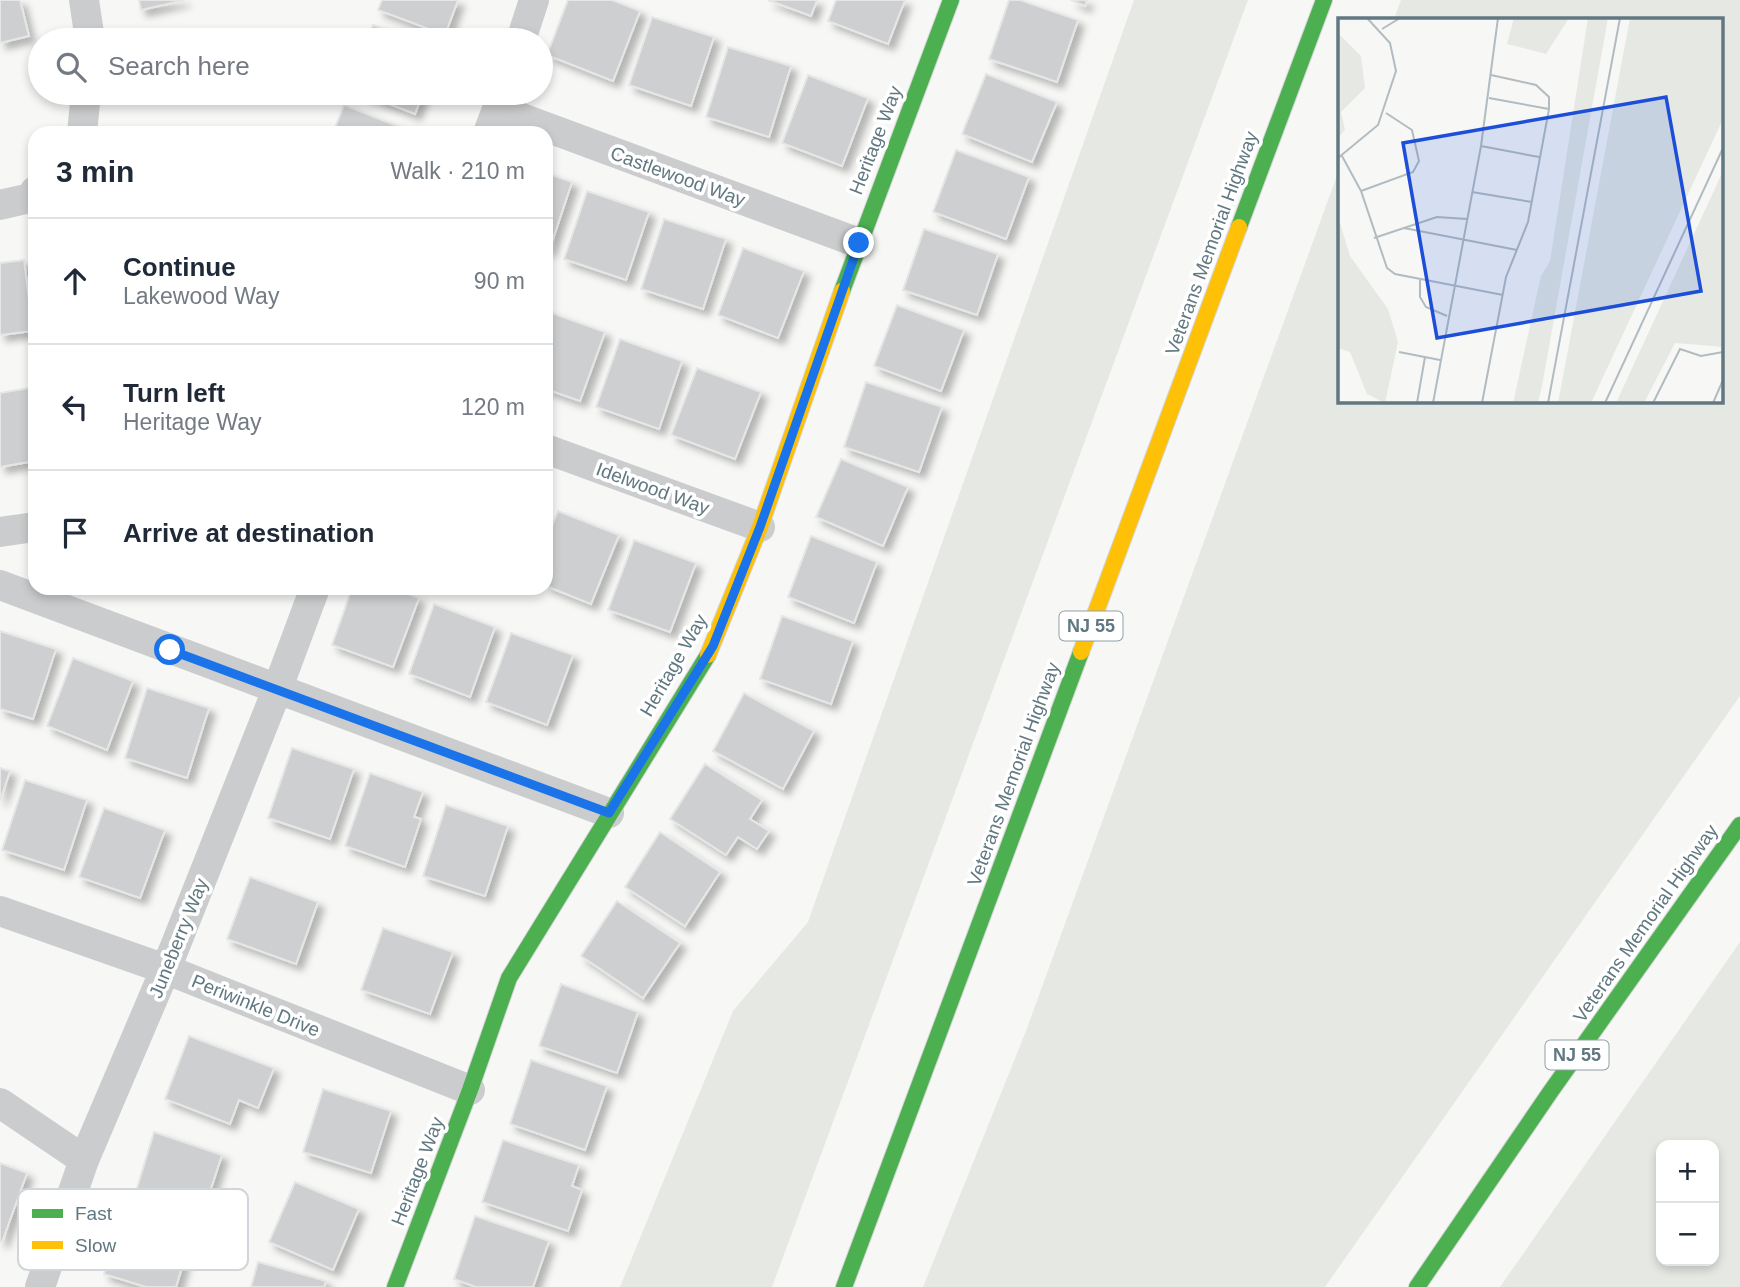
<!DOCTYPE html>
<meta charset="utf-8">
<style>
:root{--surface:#fff;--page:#f2f2f3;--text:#1f2937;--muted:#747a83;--line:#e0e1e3}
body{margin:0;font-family:Arial,sans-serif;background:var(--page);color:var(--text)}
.controls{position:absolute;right:21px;bottom:21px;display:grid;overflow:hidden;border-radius:14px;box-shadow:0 4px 10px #0003}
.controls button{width:63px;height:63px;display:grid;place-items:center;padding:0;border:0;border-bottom:2px solid var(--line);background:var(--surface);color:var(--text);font:35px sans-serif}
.stop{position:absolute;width:21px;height:21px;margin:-16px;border:5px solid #1a73e8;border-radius:50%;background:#fff}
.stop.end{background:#1a73e8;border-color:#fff;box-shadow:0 2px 7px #0008}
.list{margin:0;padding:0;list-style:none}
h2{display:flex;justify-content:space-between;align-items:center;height:91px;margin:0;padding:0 28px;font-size:30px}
h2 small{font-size:23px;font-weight:400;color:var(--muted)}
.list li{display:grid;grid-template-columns:46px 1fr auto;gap:21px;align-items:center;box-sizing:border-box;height:126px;padding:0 28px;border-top:2px solid var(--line)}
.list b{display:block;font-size:26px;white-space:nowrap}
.list p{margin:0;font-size:23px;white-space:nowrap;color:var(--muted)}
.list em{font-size:23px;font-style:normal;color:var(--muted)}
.icon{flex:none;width:38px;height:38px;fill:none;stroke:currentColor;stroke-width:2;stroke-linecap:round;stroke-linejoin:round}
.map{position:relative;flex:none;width:1740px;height:1287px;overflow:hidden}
.search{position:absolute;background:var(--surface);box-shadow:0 4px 10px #0003;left:28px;top:28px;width:525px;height:77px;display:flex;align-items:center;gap:18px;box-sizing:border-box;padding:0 24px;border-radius:38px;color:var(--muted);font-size:26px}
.panel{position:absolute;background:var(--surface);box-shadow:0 4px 10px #0003;left:28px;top:126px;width:525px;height:469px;border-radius:21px}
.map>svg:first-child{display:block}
.green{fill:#e6e9e3;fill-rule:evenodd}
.building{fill:#cdcfd0;stroke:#e6e6e6;stroke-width:2;filter:url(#shadow)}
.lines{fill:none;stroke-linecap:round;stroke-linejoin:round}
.fast-casing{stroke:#d3d5d5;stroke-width:18}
.slow-casing{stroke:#d3d5d5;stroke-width:18}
.street{stroke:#cbcccd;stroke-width:30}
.fast{stroke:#4caf50;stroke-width:16}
.slow{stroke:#ffc107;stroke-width:16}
.route{stroke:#1a73e8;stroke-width:9}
.labels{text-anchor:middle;stroke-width:7;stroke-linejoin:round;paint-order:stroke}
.shield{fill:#fff;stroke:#90a0a7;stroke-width:2}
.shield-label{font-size:18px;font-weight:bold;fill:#617881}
.street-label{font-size:19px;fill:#617881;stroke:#fff}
.inset-road{fill:none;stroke:#b2bcc0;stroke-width:2}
.view{fill:#1d4ed8;fill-opacity:0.15;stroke:#1d4ed8;stroke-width:3.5}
.inset-edge{fill:none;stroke:#617881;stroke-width:3.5}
.key{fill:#fff;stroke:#d0d6d9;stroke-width:2}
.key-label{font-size:19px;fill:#617881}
</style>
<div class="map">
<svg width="1740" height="1287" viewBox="0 0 1740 1287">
<defs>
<filter id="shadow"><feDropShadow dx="6" dy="6" stdDeviation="3.5" flood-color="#0004"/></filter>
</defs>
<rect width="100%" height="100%" fill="#f7f7f6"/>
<g class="green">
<path d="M1134,0H1248L772,1287H620L733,1011L808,922Z"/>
<path d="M1401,0H1740V696L1325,1287H923L1026,1031L1339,170V401H1721V19H1394Z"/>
<path d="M1740,942V1287H1500ZM1661,1145H1714V1261H1661Z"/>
</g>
<g class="building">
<path d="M0,0H20L29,36L0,43Z"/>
<path d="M139,0H185L141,10Z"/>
<path d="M382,0H458L445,35L378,10Z"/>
<path d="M568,0H612L640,11L613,81L547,55Z"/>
<path d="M768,0H817L811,16Z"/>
<path d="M836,0H905L888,44L828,21Z"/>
<path d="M1009,0H1020L1078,20L1057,82L989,59Z"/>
<path d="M1071,0H1087L1085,6Z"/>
<path d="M652,17L714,37L691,106L629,85Z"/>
<path d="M373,25L412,40H367Z"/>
<path d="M728,47L791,66L769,137L706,117Z"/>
<path d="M986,74L1057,102L1032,162L962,134Z"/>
<path d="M808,75L868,98L842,166L782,143Z"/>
<path d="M361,93H423L415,114Z"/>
<path d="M344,105L410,131V133H333Z"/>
<path d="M956,150L1029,177L1006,239L933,212Z"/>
<path d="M546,173L572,182L549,251L546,250Z"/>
<path d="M587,191L649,212L626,280L564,259Z"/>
<path d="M664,219L726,239L703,309L641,289Z"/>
<path d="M924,229L998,254L977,315L903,290Z"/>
<path d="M743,248L804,271L778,338L718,315Z"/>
<path d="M24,260L33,331L0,335V263Z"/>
<path d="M897,305L964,330L941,391L874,366Z"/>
<path d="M546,311L605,332L580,401L546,389Z"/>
<path d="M620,339L682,361L659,429L596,407Z"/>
<path d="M697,368L761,392L735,459L671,435Z"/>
<path d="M866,382L942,407L919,472L844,447Z"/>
<path d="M35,387V461L0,467V393Z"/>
<path d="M841,459L908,487L883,546L816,517Z"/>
<path d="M558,511L619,535L591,604L546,586V541Z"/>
<path d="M811,536L877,562L854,623L788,597Z"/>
<path d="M634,540L696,563L670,632L608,610Z"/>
<path d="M352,588H392L419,598L393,667L332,645Z"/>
<path d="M434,604L495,627L470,697L409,674Z"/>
<path d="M782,616L853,641L831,704L760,679Z"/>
<path d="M0,631L56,649L33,719L0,709Z"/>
<path d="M511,633L573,655L547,725L486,702Z"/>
<path d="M73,658L133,681L107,750L47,726Z"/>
<path d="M147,688L209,708L187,778L125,758Z"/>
<path d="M744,693L814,731L783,789L713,751Z"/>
<path d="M292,748L354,769L330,839L268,818Z"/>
<path d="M705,764L762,800L750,819L769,831L757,849L738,837L726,855L670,819Z"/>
<path d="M0,768L10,771L0,801Z"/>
<path d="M370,773L423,792L414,817L421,819L405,867L345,846Z"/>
<path d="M25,780L87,800L64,870L2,850Z"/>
<path d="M446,805L508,826L485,896L423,876Z"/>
<path d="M104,808L165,830L140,898L79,877Z"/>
<path d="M660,832L720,872L685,926L625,887Z"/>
<path d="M250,877L318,902L296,964L227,939Z"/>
<path d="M617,901L680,943L643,998L581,956Z"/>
<path d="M383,928L453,952L430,1014L361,990Z"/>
<path d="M561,984L638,1012L617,1073L539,1046Z"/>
<path d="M189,1036L274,1068L258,1108L239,1100L230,1124L165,1099Z"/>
<path d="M531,1060L607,1086L585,1150L510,1124Z"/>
<path d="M323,1089L391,1111L371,1173L303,1152Z"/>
<path d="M154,1132L222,1155L201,1219L134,1198Z"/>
<path d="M503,1140L579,1165L572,1186L582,1190L568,1231L482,1202Z"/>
<path d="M0,1163L27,1173L2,1242L0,1241Z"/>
<path d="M295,1182L359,1209L333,1270L269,1242Z"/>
<path d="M123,1210L193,1231L176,1287H146L104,1274Z"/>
<path d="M475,1216L549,1241L533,1287H476L454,1279Z"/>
<path d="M258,1262L326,1281L324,1287H251Z"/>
</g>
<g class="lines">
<g class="fast-casing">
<g id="fast">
<path d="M1239,227L1324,0"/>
<path d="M842,291L951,0"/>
<path d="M395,1287L470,1090L509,978L708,655"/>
<path d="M844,1287L1081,652"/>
<path d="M1417,1287L1551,1091L1740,825"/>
</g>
</g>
<g class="slow-casing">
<g id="slow">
<path d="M1081,652L1239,227"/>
<path d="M708,655L760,527L842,291"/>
</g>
</g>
<g class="street">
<path d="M84,0L90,40"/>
<path d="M521,40L534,0"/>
<path d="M497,109L859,243"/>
<path d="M82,133L86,93"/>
<path d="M488,133L503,93"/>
<path d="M0,205L30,198L35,191"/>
<path d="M546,449L760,527"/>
<path d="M0,532L35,527"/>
<path d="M0,585L609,813"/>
<path d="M0,911L165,969L470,1090"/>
<path d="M0,1103L84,1160"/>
<path d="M40,1287L84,1160L174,949L277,690L315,588"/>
</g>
<use href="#fast" class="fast"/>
<use href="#slow" class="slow"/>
</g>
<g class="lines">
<path class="route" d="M170,650L609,813L713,646L760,527L859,243"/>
</g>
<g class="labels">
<g class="shield">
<rect x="1059.5" y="611.5" width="63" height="29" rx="5"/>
<rect x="1545.5" y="1040.5" width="63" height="29" rx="5"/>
</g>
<g class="shield-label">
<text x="1091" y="632">NJ 55</text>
<text x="1577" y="1061">NJ 55</text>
</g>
<g class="street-label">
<text transform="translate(875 140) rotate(-69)" y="7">Heritage Way</text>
<text transform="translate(678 176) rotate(20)" y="7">Castlewood Way</text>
<text transform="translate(1211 243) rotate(-70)" y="7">Veterans Memorial Highway</text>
<text transform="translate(653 488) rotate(20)" y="7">Idelwood Way</text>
<text transform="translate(673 665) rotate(-60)" y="7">Heritage Way</text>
<text transform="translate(1013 774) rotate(-70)" y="7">Veterans Memorial Highway</text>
<text transform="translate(1645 923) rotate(-55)" y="7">Veterans Memorial Highway</text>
<text transform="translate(178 938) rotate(-68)" y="7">Juneberry Way</text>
<text transform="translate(256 1005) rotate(22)" y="7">Periwinkle Drive</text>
<text transform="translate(417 1171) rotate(-69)" y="7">Heritage Way</text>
</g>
</g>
<g transform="translate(1338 18)">
<rect width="385" height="385" fill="#f7f7f6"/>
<path d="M176,0H231L208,36L169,26ZM250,0H270L204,368L200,385H175L203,258L212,243ZM292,0H385V101L253,385H220ZM0,15L23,38L27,70L3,94L7,112L0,120ZM385,153V329L337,325L306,385H278ZM0,198L12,238L50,291L60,324L47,385L29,376L12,334L0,330Z" fill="#e6e9e3"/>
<path class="inset-road" d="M44,11L62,0M151,80L211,91M143,128L201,139M4,138L23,173L49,250L57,256L165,277M0,140L40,107L58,53L52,25L29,0M23,173L75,154L81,143L74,112L48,95M134,174L194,184M66,210L179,232M36,220L99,199L129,201M82,262V279L88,289L109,298M61,334L102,342M79,385L87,339M95,385L143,128L160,0M144,385L168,259L190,204L211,91V79L198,67L153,57M210,385L282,0M267,385L385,130M315,385L342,331L363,338L385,334M375,385L385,362"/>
<path class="view" d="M328,79L363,273L99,320L65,125Z"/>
<rect width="385" height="385" class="inset-edge"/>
</g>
<rect x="18" y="1189" width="230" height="81" rx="10" class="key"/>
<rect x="32" y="1209" width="31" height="9" fill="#4caf50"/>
<rect x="32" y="1241" width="31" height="8" fill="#ffc107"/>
<g class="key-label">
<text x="75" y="1220">Fast</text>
<text x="75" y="1252">Slow</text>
</g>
</svg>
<div class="controls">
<button>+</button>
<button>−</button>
</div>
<div class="stop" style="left:170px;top:650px"></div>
<div class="stop end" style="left:859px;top:243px"></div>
<div class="search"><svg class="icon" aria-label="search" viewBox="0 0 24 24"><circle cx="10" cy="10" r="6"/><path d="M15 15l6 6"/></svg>Search here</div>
<section class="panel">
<h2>3 min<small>Walk · 210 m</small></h2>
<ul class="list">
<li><svg class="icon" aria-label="ahead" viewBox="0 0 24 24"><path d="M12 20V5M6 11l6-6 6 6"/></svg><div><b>Continue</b><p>Lakewood Way</p></div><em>90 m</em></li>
<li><svg class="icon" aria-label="left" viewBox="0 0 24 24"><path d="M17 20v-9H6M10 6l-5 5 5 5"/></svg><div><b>Turn left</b><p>Heritage Way</p></div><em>120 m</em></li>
<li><svg class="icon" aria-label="arrive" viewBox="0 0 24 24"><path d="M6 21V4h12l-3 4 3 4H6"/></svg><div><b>Arrive at destination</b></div></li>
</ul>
</section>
</div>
